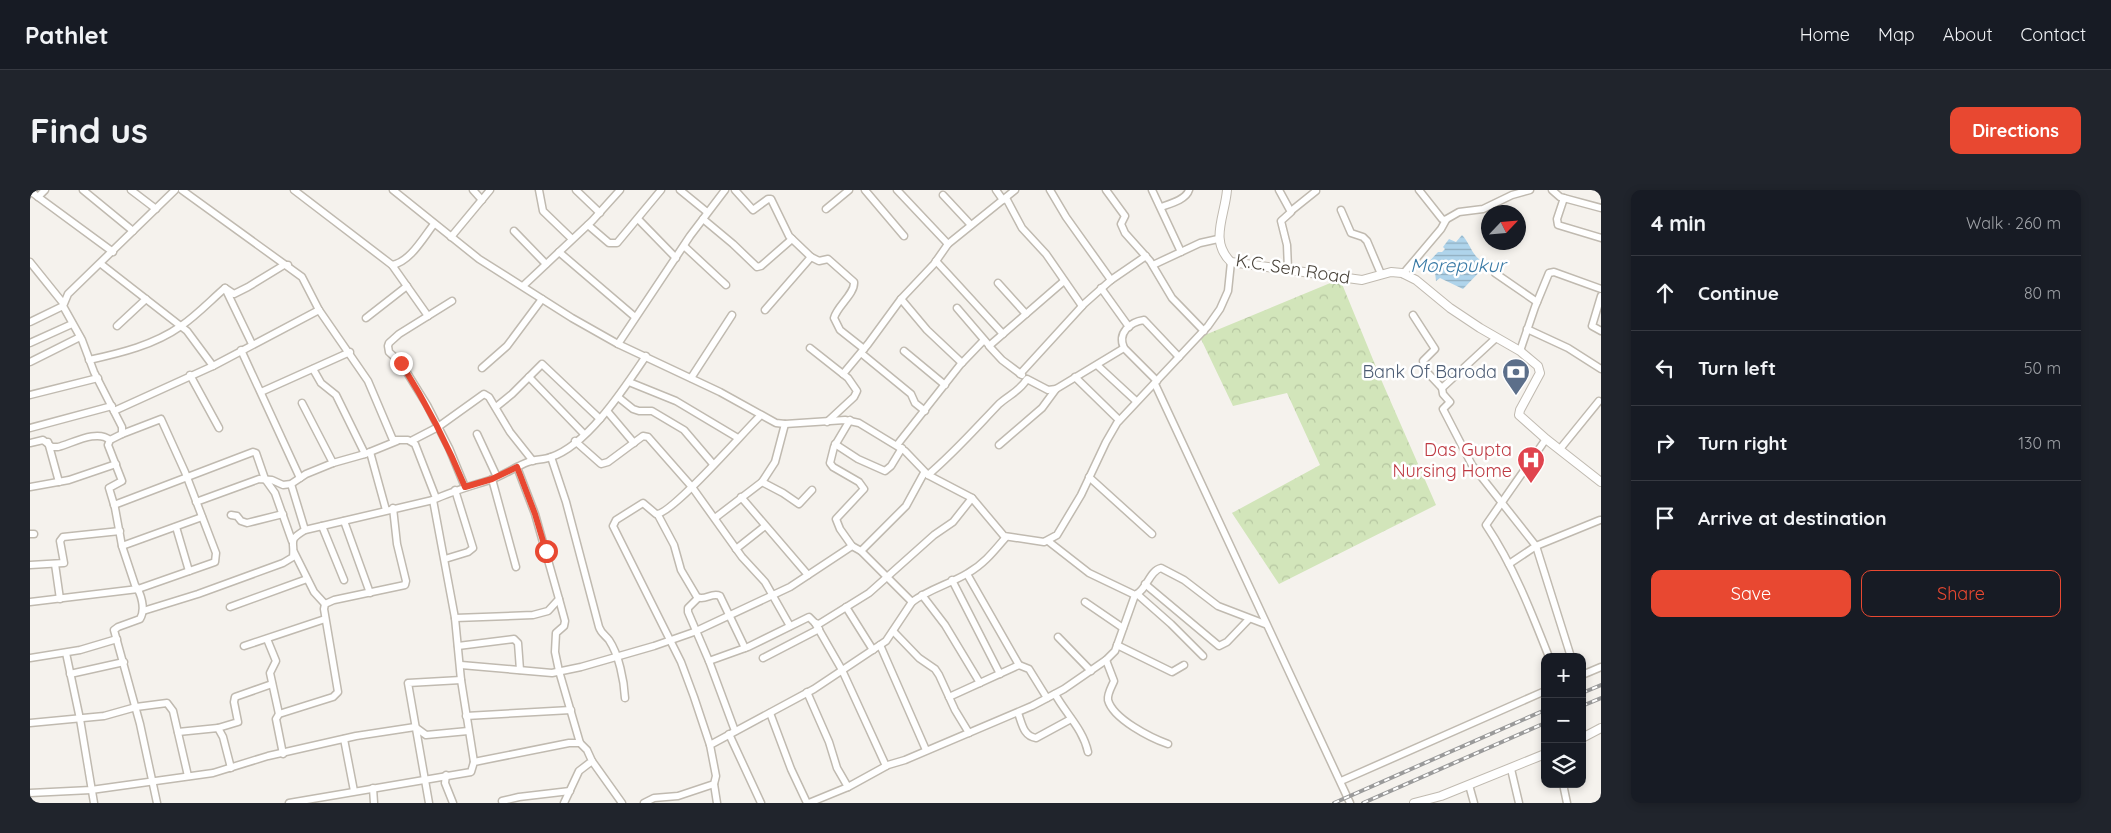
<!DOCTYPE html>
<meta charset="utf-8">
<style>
:root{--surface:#171b24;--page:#20242c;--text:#f1f3f6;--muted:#9ea1a6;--line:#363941;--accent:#e84831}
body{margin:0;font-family:Quicksand,sans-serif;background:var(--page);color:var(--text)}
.controls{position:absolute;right:15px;bottom:15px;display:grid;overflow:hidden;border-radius:10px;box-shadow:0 2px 8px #0003}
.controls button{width:45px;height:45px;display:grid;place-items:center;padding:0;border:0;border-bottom:1px solid var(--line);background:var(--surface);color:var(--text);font:25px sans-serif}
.compass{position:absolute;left:1451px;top:15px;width:45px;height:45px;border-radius:50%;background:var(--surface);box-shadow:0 2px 8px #0003;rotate:64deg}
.stop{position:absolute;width:15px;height:15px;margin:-11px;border:4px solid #e84831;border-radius:50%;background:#fff}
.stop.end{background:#e84831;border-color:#fff;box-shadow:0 1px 5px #0008}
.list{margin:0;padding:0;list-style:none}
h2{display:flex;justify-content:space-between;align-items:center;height:65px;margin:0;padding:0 20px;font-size:21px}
h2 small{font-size:16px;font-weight:400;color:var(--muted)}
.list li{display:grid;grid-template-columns:32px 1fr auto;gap:15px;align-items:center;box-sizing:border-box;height:75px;padding:0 20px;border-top:1px solid var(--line)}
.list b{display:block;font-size:19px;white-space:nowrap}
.list em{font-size:16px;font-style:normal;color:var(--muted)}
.actions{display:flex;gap:10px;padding:15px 20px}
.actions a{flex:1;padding:11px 0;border:1px solid var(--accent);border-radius:10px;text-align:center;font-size:18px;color:var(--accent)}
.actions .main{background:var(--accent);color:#fff}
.icon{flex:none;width:28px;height:28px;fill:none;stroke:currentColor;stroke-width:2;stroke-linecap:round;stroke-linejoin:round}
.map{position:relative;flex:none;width:1571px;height:613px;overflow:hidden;border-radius:10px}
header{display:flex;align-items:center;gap:30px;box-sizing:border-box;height:70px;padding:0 25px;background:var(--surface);border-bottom:1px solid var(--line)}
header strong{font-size:24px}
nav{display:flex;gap:28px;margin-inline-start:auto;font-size:18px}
.intro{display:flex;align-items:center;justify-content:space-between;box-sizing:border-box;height:120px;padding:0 30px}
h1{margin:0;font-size:35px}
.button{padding:12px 22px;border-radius:10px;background:var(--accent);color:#fff;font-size:18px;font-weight:700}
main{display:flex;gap:30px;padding:0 30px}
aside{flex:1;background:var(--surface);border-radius:10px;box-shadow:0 2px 8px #0003}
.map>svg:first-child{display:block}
.forest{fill:url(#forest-crowns)}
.water{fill:url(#water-rules)}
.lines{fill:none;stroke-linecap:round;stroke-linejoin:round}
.minor-casing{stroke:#c0bab0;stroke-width:9}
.tertiary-casing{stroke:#c0bab0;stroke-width:10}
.minor{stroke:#fff;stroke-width:6}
.tertiary{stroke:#fff;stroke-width:8}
.rail-casing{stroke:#9a9a9a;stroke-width:4}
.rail{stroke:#fff;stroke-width:2;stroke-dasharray:5.5;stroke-linecap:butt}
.route{stroke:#e84831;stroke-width:6}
.labels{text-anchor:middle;stroke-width:5;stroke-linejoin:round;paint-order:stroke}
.street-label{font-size:18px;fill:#49433a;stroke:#fff}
.service-label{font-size:18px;fill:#4e5e75;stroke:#fff;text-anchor:end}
.health-label{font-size:18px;fill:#be3a42;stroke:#fff;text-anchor:end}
.water-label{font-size:19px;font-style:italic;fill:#397aa6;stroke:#fff}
</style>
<header>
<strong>Pathlet</strong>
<nav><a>Home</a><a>Map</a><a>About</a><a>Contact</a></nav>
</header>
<div class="intro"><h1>Find us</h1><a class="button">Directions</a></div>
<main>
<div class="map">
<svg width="1571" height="613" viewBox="0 0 1571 613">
<defs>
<pattern id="forest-crowns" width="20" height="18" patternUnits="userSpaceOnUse" patternTransform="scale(1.25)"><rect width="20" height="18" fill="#d2e5ba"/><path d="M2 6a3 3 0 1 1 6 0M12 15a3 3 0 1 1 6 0" fill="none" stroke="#b6c6a1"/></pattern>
<pattern id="water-rules" width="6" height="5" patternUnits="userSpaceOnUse" patternTransform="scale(1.25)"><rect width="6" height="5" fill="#afd4eb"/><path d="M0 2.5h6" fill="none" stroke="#90aebf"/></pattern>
</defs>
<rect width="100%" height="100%" fill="#f5f2ed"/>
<path class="forest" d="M1310,89L1353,194L1406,315L1249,394L1202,323L1290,275L1257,203L1203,216L1170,147Z"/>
<path class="water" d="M1432,45C1441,54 1443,71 1458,73L1433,99L1410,88L1406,91L1405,82L1395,76L1408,62H1412L1415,59L1413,57L1419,49L1426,52Z"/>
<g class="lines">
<g class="minor-casing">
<g id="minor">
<path d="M53,0L103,41"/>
<path d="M101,0L126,19"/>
<path d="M152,0L272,87L289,120L338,191L363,250H378L385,254L406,308"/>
<path d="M264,0L362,75C380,72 393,48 404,34"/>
<path d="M363,0L449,69L542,128L588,154L690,202L746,233L755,234L815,230L829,233L875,261L898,285L942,308L974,346L1014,352L1027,345L1051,305L1076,252L1087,233L1178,136L1190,119L1198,101L1201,72"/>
<path d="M443,0L452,10"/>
<path d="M509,0L513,21L542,49"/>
<path d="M546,0L570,23"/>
<path d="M650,0L677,22"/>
<path d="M705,0L723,20L738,9H741L759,46L781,67L735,120"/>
<path d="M835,0L874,46"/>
<path d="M867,0L918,54"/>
<path d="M966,0L973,10"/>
<path d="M1020,0L1036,27L1081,90"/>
<path d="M1076,0L1095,26L1091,34L1095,43L1120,71L1142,108L1174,141"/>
<path d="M1122,0L1151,62"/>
<path d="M1249,0L1261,22L1251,31L1257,55L1258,79"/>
<path d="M1389,0L1412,29L1415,30L1429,22L1453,19L1482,5L1500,0"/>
<path d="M1522,0L1530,7L1571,18"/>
<path d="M0,1L83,62"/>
<path d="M913,5L941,35"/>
<path d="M8,7L15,0"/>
<path d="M976,8L992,38L1016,64L1052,116"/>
<path d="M1534,8L1527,29L1528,35L1571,48"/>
<path d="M1131,17C1139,14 1156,10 1159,0"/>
<path d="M796,19L819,0"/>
<path d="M1311,20L1321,43L1333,47L1337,51L1351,84"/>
<path d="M1261,21L1286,1"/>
<path d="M608,29L646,68"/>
<path d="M673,29L703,54L727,77L731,76L762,49"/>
<path d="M558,35L579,53H587L631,0"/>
<path d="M484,41L516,74"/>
<path d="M421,47L460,0"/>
<path d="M654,56L696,95"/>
<path d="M529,62L605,127"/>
<path d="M781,67L789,71L798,69L824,92C825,104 807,116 804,128L810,140L834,159"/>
<path d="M906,71L973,144"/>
<path d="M0,72L33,113"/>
<path d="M71,74L157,141L183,176"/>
<path d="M362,75L398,126"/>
<path d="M1123,75L1170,53L1188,49"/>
<path d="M1465,83L1507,112"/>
<path d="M1373,84L1411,39L1416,30"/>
<path d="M968,93L996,124"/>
<path d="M493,96L562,31L590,0"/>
<path d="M1071,98L1099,137"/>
<path d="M1571,106L1562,136L1571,141"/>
<path d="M871,109L897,140L932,173"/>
<path d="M422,111L369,144L359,153L358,156L359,162L371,173L397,215L419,258L435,297"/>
<path d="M927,118L957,153"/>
<path d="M1383,125L1405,159L1393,171L1395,180L1412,198"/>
<path d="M336,128L377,96"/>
<path d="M0,132L33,116"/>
<path d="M87,136L116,109"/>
<path d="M1497,139L1538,158L1571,179"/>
<path d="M1466,148L1412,198L1413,204L1420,212L1413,219L1442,275L1506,356L1541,467"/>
<path d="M0,153L42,134"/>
<path d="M222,154L195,98L204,104L218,97L254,75H258"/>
<path d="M588,154L660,46L695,0"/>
<path d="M780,158L818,188L827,201L824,207L797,232"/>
<path d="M1094,158C1087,143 1100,132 1114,130L1149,167"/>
<path d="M211,160L270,288"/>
<path d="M874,161L915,195"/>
<path d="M1490,161L1505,117L1519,83L1524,82L1571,99"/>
<path d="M831,163L881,204L885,213L895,221"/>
<path d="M59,170C91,163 124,155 151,136C167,125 181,110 195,98"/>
<path d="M0,172L50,147"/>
<path d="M1067,175L1106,211"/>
<path d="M452,178L477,156L512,109"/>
<path d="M283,179L291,193L306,205L335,264"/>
<path d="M813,184L838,154L871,109L904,74L918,54L985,0"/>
<path d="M990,184L1054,114L1081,90L1116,66"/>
<path d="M160,185L189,238"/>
<path d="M992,185L972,170L959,156L1034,91"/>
<path d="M499,187L554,244"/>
<path d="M1045,187L1089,230"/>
<path d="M661,188L702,125"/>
<path d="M599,192L646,211L708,248"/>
<path d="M1125,194L1320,613"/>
<path d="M231,202L320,162"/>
<path d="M0,205L68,188"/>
<path d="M588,207L603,219L609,221H622L654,240L683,274"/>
<path d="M272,213L303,273"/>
<path d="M466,217L482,204L512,174L570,229"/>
<path d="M84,221L183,176L289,120"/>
<path d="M577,221L604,253"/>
<path d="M820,230L804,257L800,273L803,277L829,292L834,299L806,329L810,339L822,356"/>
<path d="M0,238L82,216"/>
<path d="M447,244L467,287"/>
<path d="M1516,249L1456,335C1483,375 1501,421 1519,467"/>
<path d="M381,251L408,237L454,204L459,207L480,242L503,271"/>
<path d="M545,251L571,274L578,272L613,246L618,247L662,297L712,367L735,392L760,436"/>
<path d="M18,252L29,292"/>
<path d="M0,253L13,250L22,257H28C43,253 67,239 80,250"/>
<path d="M805,254L828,269L855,281L861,276L872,258"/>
<path d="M867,255L930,175L954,150"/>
<path d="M969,255L1012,218L1026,199"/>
<path d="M1530,259L1569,211"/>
<path d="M340,262L356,320"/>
<path d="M521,267L536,312L569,437C571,443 575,445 579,450C589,465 594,490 595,508"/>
<path d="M898,285C925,262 945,239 969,214C979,205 990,201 997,189L1018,200L1026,199L1094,158L1127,191"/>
<path d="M1059,287L1122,344"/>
<path d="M462,289L486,377"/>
<path d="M732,292L745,272L755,234"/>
<path d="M261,294L275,340"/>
<path d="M0,297L39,290L86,274"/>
<path d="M711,307L778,385"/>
<path d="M166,312L229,289L242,290L253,295L261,294L276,284L303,273L335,264L367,251"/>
<path d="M84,315L223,262L226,263L235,289L245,303L262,351"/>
<path d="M201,325L207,326L211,331L217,333L253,324"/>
<path d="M628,325L644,355L651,380L667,407C675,411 682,402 690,406L715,458"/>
<path d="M685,328L732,292L753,303L769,314L782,300"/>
<path d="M314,331L340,403"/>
<path d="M292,336L314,390"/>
<path d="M146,337L159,381"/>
<path d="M0,344H4"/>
<path d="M1018,351L1059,383L1105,405C1117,400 1119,381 1131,378L1154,390L1188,416L1235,434"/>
<path d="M92,356L172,327"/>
<path d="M706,359L735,336"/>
<path d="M831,361L876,316L894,283"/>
<path d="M264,362L284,402L295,414"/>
<path d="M415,369L438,362L443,358L425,300"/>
<path d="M25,374L30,409"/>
<path d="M1479,374L1506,356L1570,330"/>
<path d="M0,375L34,373L30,351L33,347L90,341"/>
<path d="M937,384L989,475"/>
<path d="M922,390L970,484"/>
<path d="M1115,394L1189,456L1197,452L1219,429"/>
<path d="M1107,404L1141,434L1173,466"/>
<path d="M892,405L915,435L950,493"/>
<path d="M668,408L658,418V422L679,471L705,541"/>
<path d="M529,409L535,431L534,436L526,443L525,462L529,481L550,553"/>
<path d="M0,412L108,399L185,372L186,363L155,282L131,229L92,244"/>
<path d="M1055,412L1093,438"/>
<path d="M200,417L277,389"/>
<path d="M816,417L843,460"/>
<path d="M113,421L168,404L253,373L263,367C265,350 257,351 275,340L403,310"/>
<path d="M425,428L503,425L518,421L529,409L505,324L487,277"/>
<path d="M785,433L812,480L856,576"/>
<path d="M863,441L889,468L905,479L909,485L925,520L939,543"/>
<path d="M1028,447L1061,481"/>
<path d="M237,449L246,471L240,483L249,524"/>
<path d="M850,455L896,560"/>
<path d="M1087,455L1142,482L1154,475"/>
<path d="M214,456L295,429"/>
<path d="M428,456L484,449L488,453L490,480"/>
<path d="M36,463L50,529L64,613"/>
<path d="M0,468L50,460L87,449"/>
<path d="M733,468L789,439"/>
<path d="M1076,470L1084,491C1082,496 1077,504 1078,510C1083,529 1121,548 1138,554"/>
<path d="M679,471L718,457L779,427L785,433L789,434L839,403L904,345L923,332L942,308"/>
<path d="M431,475L522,483L551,477L624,456L664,442L760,397L822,356L831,361L882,412C899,399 920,394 938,383C954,374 964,361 976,347"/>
<path d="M40,484L94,472"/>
<path d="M1552,485L1571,477"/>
<path d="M777,502L799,552L807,578L818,597"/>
<path d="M1025,504C1036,524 1053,539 1058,562"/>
<path d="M919,507L989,475L999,479L1017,508"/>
<path d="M740,523L761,579L777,613"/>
<path d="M988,523C992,533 993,546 1006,548L1041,529"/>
<path d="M436,526L541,520"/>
<path d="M0,533L74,526L106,517L137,513L143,521L158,586"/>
<path d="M188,538L208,532L204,512L205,507L242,494"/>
<path d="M148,542L188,538L193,547L201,578"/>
<path d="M699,544L731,613"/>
<path d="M314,549L324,601"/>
<path d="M680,555L664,507L651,472L583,336L586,330L613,313L626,324C641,326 716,239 731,225"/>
<path d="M253,564L246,529L249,524L303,507L308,502L294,419L295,414L304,410L375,395L376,391L367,354L363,318"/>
<path d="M562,571L592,613"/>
<path d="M444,572L431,490L425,428L403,310C422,301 441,296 460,290C474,285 485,277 498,272C505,269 514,270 521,267C558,255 595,197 616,166"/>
<path d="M1481,579L1489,613"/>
<path d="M416,585L415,593L423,613"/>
<path d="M1311,591L1515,501"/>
<path d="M684,594L687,613"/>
<path d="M1533,594L1537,613"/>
<path d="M1439,595L1444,613"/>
<path d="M343,598L344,613"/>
<path d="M0,603L61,600L183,583L238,566L326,546L385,537L396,545L438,541"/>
<path d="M472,611L489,607L540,601"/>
<path d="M127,613L110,534L84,440L88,437L110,429C116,419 111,403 105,395L92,356L85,318L79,298L92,291L78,255L80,250L92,244V237L64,182L52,150L33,116L38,104L145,0"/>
<path d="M259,613L441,582L444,572L539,553H550L557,560L562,571L549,581L534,613"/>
<path d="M399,613L378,493L431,490"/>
<path d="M614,613L624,608L648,606L684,594L686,586L680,555L784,499L856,451L882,412"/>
<path d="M779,613L818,597L858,575L875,570L1002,516L1034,499L1076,470L1085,461L1105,405"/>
</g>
</g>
<g class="tertiary-casing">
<g id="tertiary">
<path d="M1197,0C1195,26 1179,51 1201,72L1332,90L1361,82L1372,83L1386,90L1420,118L1450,138L1490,161L1508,176L1510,183L1490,220L1489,225L1516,249L1571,292"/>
<path d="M1552,548L1571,538"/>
<path d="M1384,613L1411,606L1515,564"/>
</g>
</g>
<use href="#minor" class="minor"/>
<use href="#tertiary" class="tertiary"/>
<g class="rail-casing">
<g id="rail">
<path d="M1552,503L1571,495"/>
<path d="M1552,516L1571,508"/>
<path d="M1304,613L1515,520"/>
<path d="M1333,613L1515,533"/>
</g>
</g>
<use href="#rail" class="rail"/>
</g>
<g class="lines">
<path class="route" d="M371,173C396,213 417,253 435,297L462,289L487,277L505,324L516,361"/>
</g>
<defs>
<g id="bank-pin" transform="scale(1.4375)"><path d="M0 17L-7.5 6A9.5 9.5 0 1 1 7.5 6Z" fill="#5c6f8a" stroke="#fff"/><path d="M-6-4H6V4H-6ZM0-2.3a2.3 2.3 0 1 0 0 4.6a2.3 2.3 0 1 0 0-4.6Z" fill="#fff"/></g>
<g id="hospital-pin" transform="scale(1.4375)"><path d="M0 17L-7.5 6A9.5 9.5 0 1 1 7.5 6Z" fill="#e0444e" stroke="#fff"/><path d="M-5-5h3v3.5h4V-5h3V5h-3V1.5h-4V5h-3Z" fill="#fff"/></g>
</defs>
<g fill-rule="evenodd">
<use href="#bank-pin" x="1486" y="182"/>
<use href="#hospital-pin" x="1501" y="270"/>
</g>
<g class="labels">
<g class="street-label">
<text transform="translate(1263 79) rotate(9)" y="6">K.C. Sen Road</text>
</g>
<g class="service-label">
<text x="1467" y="188">Bank Of Baroda</text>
</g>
<g class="health-label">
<text x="1482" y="266">Das Gupta<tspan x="1482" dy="21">Nursing Home</tspan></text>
</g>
<g class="water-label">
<text x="1428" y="82">Morepukur</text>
</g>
</g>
</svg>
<div class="controls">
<button>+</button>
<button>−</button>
<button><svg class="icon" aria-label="layers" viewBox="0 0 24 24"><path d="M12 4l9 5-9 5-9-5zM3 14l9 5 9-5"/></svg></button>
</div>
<svg class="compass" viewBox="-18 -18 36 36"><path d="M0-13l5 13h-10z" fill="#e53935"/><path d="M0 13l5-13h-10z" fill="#9ea1a6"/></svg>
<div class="stop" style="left:516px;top:361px"></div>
<div class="stop end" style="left:371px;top:173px"></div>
</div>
<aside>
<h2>4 min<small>Walk · 260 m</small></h2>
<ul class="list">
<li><svg class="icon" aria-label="ahead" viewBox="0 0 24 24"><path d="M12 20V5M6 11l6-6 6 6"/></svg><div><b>Continue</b></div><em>80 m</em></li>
<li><svg class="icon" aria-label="left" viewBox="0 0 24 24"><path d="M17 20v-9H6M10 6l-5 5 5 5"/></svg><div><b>Turn left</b></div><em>50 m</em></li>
<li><svg class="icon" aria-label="right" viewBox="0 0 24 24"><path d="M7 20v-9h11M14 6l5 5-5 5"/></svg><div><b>Turn right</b></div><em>130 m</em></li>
<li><svg class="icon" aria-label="arrive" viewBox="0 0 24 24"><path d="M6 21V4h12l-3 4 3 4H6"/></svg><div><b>Arrive at destination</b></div></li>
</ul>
<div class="actions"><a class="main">Save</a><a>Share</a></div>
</aside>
</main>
